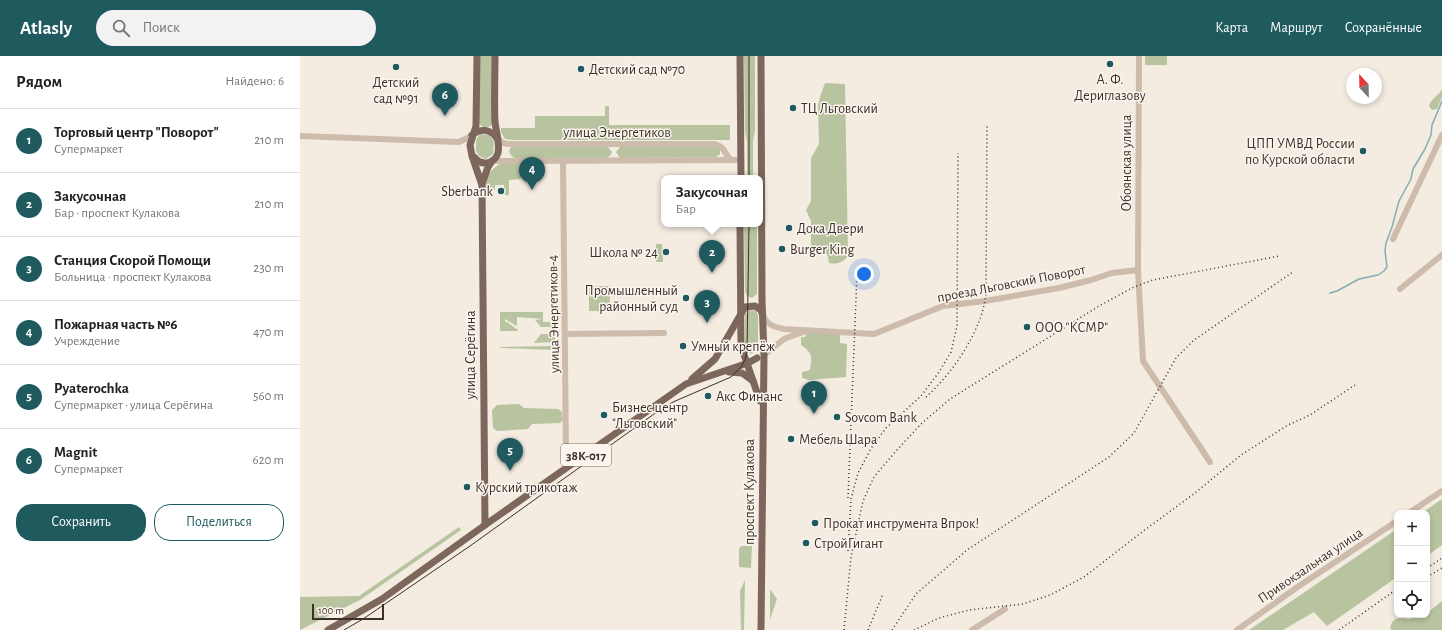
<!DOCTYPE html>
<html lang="ru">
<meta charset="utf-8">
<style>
:root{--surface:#fff;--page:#f2f2f2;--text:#222;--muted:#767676;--line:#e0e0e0;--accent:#1f5a5e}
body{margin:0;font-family:"Alegreya Sans",sans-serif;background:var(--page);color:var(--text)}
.controls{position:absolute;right:12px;bottom:12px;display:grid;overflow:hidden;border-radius:8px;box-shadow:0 2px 6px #0003}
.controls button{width:36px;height:36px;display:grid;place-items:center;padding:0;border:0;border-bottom:1px solid var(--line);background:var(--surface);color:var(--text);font:20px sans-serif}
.compass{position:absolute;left:1046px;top:12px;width:36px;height:36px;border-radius:50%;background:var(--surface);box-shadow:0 2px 6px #0003;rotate:338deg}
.scale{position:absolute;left:12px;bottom:10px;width:72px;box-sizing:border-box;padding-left:4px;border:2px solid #3b302b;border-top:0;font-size:11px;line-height:14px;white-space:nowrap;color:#3b302b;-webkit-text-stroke:3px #fbf5ee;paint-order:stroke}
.you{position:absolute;left:564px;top:218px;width:14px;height:14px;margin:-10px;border:3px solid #fff;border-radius:50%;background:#1a73e8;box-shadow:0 0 0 6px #1a73e833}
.badge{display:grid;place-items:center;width:26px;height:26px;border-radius:50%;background:var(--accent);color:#fff;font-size:13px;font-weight:700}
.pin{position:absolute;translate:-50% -33px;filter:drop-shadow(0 1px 2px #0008)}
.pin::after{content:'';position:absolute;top:21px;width:14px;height:12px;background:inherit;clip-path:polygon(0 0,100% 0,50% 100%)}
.popup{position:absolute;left:361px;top:119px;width:102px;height:52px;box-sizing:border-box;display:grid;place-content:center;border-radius:8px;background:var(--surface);filter:drop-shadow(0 1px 3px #0005);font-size:13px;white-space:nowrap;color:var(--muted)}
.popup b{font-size:15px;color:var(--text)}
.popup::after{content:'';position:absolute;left:50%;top:100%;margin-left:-8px;border:8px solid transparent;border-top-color:var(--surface)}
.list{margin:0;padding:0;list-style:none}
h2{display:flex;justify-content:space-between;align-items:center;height:52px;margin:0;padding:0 16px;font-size:17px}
h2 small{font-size:13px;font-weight:400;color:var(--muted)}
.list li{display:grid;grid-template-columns:26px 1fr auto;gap:12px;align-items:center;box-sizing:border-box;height:64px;padding:0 16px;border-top:1px solid var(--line)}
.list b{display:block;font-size:15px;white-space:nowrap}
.list p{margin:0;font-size:13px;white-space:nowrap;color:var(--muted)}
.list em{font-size:13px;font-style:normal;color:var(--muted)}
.actions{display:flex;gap:8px;padding:12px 16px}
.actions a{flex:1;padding:9px 0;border:1px solid var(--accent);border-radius:16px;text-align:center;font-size:14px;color:var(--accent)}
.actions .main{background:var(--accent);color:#fff}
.icon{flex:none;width:22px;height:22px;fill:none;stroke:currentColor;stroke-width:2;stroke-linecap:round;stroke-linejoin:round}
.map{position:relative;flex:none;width:1142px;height:574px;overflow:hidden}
header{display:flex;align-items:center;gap:24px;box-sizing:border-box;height:56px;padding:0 20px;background:var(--accent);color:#fff}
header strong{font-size:19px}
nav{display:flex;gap:22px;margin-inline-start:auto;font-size:14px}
.search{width:280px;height:36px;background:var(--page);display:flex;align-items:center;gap:10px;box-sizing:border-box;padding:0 14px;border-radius:22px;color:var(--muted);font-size:15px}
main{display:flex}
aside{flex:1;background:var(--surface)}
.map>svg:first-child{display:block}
.green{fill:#b8c4a0}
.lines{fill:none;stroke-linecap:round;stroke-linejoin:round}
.stream{stroke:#7fb0b2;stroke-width:1.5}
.minor{stroke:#cdbbac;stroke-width:6}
.major{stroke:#7d675c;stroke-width:7}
.tram{stroke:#3b302b;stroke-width:1}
.rail{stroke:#3b302b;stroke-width:1.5;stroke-dasharray:1 3;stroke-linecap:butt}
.poi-dot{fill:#1f5a5e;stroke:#fbf5ee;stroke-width:1.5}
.labels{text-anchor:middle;stroke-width:3;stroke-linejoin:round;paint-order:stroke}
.shield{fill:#fbf5ee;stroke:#756b66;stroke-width:1}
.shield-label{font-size:13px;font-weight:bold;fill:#3b302b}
.poi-label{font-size:14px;fill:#3b302b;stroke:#fbf5ee;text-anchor:start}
.street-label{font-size:14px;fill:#3b302b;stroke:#fbf5ee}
</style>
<header>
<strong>Atlasly</strong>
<div class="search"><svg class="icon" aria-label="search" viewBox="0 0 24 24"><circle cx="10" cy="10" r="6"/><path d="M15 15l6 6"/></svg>Поиск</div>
<nav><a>Карта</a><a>Маршрут</a><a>Сохранённые</a></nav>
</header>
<main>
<aside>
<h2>Рядом<small>Найдено: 6</small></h2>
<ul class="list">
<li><span class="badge">1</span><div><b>Торговый центр &quot;Поворот&quot;</b><p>Супермаркет</p></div><em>210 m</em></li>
<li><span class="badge">2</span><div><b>Закусочная</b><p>Бар · проспект Кулакова</p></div><em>210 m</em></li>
<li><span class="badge">3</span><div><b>Станция Скорой Помощи</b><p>Больница · проспект Кулакова</p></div><em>230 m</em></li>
<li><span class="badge">4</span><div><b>Пожарная часть №6</b><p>Учреждение</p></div><em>470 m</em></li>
<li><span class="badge">5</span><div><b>Pyaterochka</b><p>Супермаркет · улица Серёгина</p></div><em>560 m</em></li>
<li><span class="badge">6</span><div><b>Magnit</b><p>Супермаркет</p></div><em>620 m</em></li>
</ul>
<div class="actions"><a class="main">Сохранить</a><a>Поделиться</a></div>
</aside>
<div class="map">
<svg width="1142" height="574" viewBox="0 0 1142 574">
<rect width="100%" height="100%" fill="#f4ebe1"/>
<g class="green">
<path d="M179,0H192V68L191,70L186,72L181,70L179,65Z"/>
<path d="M444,0H455V75L453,85V122H447V86L445,75Z"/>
<rect x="845" y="0" width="22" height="9"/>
<path d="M525,27L545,28L548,200C543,206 537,209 529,207C527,189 520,198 511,189V165L506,154L511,145V102L519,88L518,50L520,41Z"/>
<path d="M1142,33V41L1137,53L1132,54L1129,50C1131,42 1139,40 1142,33Z"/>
<path d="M305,50H309V69H430V84H213L205,83L201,76V72H235V60H305Z"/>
<path d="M180,78L189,79L194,85L193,98L186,103L179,100L176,95V84Z"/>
<path d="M414,90L420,94V98L416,101L320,102L316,96L320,91Z"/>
<path d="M212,91H308L312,96L310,100L306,102H215C211,100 208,97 210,92Z"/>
<path d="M202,107H218L221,110V123L209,124V139H205L204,129H195V134H185C185,121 190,113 202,107Z"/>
<path d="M444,168H457V238L452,242L447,240L445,236Z"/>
<path d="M356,188H362L363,206H356Z"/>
<rect x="289" y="230" width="21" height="25"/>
<path d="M449,254L456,255L458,259V290L456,295L451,298L447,295L445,290V259Z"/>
<path d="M200,256H243V263L217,261V270L205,263V266H207L218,274V275H200Z"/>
<path d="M243,263V266H255V273H250V271H241L235,264Z"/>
<path d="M250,276H255V286L234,287L241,278H250Z"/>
<path d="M506,277H540V287L547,288L546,321L509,324L502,322V316L510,314C512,301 513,297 501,289V281H505Z"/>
<path d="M255,290V294L200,292V291Z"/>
<path d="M219,348L224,352L258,353L262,356L263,364L260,367L232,368L228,373L197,375L193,372L192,354L197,349Z"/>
<path d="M1142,443V489L1127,500V457H1122Z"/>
<path d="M159,471L161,474L60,544L0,574V541L59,540Z"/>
<path d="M1097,473V521L1027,570L1014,556L983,574H949Z"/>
<path d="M441,490H452L451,512L439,511V493Z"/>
<path d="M445,524L444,574H441L440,535Z"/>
<path d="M470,533L477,543L470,564Z"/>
<path d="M1142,545V574H1092L1090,572C1093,559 1101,562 1110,563L1112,559H1127V557Z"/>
</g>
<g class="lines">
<path class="stream" d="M1030,237L1037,235L1059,223L1078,219L1084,215L1087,211L1085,195L1086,187L1092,171L1099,145L1111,123L1113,113L1125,93L1131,79L1132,69L1142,45"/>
<g class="minor">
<path d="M839,0L838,214L843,305L910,406"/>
<path d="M0,80L159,86L172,80"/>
<path d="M197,82L203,87L207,88H414C426,91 423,97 431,104"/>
<path d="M192,105L441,104"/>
<path d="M263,105L266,400L269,410"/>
<path d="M1093,183L1142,79"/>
<path d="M1100,233L1142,199"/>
<path d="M463,259C467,269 474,271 484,273L574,278L643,250L685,245L759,232L791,224L812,217L838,214"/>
<path d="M265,278L364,277"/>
<path d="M464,299L484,283L503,276"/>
<path d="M1109,457L1142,435"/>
<path d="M672,574L705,553"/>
<path d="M937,574L996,532L1097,465"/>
</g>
<g class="major">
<path d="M177,0L176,70L170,89L172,100L182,129L185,469"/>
<path d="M440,0L441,122"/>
<path d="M172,79C181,72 190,73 197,82"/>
<path d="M174,101C181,110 194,109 198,97C200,87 196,75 195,66C194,44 195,22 195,0"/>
<path d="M182,128L188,111L192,105"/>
<path d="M440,168L441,290L460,345"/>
<path d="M429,316L442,317L453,325"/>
<path d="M392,323L415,303L445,251L455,250L461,254L462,257"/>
<path d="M28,574L82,543L185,469L386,328L448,307L457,302"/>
<path d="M461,574L464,299L462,244L461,0"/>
</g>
<g class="tram">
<path d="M449,0V122"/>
<path d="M44,574L63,563L170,490L361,353L373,346L431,321L441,311L445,304L447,296L449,168"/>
</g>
<g class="rail">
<path d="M626,341C653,317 683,273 686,237L687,70"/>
<path d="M548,442L557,218"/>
<path d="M548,495L551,443L558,417L572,391L586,372L621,340L639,316L651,296L657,270L658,97"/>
<path d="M1127,512L1142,502"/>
<path d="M1127,521L1142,512"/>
<path d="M544,574L551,501L563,445L574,421L596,395L622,367L650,343L799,250L834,231L853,224L979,200"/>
<path d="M568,574L583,538"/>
<path d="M592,574L616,538L667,494L809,401L834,377L876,302L894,284L993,216"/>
<path d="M614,574L639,562L669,554L723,548L750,539L784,521L842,476L895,437L941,399L988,369L1010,359L1055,329"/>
<path d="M1039,574L1097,533"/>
</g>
</g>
<g class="poi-dot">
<circle cx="810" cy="8" r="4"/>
<circle cx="96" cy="11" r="4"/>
<circle cx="281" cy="13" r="4"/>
<circle cx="493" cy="52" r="4"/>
<circle cx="1063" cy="95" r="4"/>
<circle cx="201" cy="135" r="4"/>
<circle cx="489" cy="172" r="4"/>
<circle cx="482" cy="193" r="4"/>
<circle cx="366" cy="196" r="4"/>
<circle cx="386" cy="242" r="4"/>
<circle cx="727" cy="271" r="4"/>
<circle cx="383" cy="290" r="4"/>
<circle cx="408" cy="340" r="4"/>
<circle cx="304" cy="359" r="4"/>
<circle cx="537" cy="361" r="4"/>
<circle cx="491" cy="383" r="4"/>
<circle cx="167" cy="431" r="4"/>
<circle cx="515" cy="467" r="4"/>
<circle cx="506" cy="487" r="4"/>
</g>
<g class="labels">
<rect class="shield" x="261" y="388" width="50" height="22" rx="3"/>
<g class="shield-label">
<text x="286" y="404">38К-017</text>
</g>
<g class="poi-label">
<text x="289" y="18">Детский сад №70</text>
<text x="810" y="28" text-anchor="middle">А. Ф.<tspan x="810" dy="16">Дериглазову</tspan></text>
<text x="96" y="31" text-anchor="middle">Детский<tspan x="96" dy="16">сад №91</tspan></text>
<text x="501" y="57">ТЦ Льговский</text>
<text x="1055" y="92" text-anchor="end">ЦПП УМВД России<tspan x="1055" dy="16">по Курской области</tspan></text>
<text x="193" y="140" text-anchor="end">Sberbank</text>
<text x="497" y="177">Дока Двери</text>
<text x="490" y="198">Burger King</text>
<text x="358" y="201" text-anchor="end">Школа № 24</text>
<text x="378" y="239" text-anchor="end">Промышленный<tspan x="378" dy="16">районный суд</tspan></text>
<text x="735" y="276">ООО "КСМР"</text>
<text x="391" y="295">Умный крепёж</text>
<text x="416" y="345">Акс Финанс</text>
<text x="312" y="356">Бизнес центр<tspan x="312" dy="16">"Льговский"</tspan></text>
<text x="545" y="366">Sovcom Bank</text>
<text x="499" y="388">Мебель Шара</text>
<text x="175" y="436">Курский трикотаж</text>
<text x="523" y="472">Прокат инструмента Впрок!</text>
<text x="514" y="492">СтройГигант</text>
</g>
<g class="street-label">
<text x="317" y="81">улица Энергетиков</text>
<text transform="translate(826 107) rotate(-90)" y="5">Обоянская улица</text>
<text transform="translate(711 227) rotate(-11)" y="5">проезд Льговский Поворот</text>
<text transform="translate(253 258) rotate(-91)" y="5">улица Энергетиков-4</text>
<text transform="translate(170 299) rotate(-90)" y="5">улица Серёгина</text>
<text transform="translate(449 436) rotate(-90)" y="5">проспект Кулакова</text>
<text transform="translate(1010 509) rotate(-34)" y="5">Привокзальная улица</text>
</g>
</g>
</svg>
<div class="controls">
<button>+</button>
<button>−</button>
<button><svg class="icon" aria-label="locate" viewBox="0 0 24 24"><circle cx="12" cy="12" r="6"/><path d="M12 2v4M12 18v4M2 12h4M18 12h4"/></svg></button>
</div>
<svg class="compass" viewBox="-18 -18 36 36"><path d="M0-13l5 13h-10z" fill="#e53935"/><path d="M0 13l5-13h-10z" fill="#767676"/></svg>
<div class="scale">100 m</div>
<div class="you"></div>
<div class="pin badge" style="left:514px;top:358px">1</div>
<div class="pin badge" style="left:412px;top:217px">2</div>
<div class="popup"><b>Закусочная</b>Бар</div>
<div class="pin badge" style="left:407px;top:267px">3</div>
<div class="pin badge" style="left:232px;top:134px">4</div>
<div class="pin badge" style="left:210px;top:415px">5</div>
<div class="pin badge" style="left:145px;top:60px">6</div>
</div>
</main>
